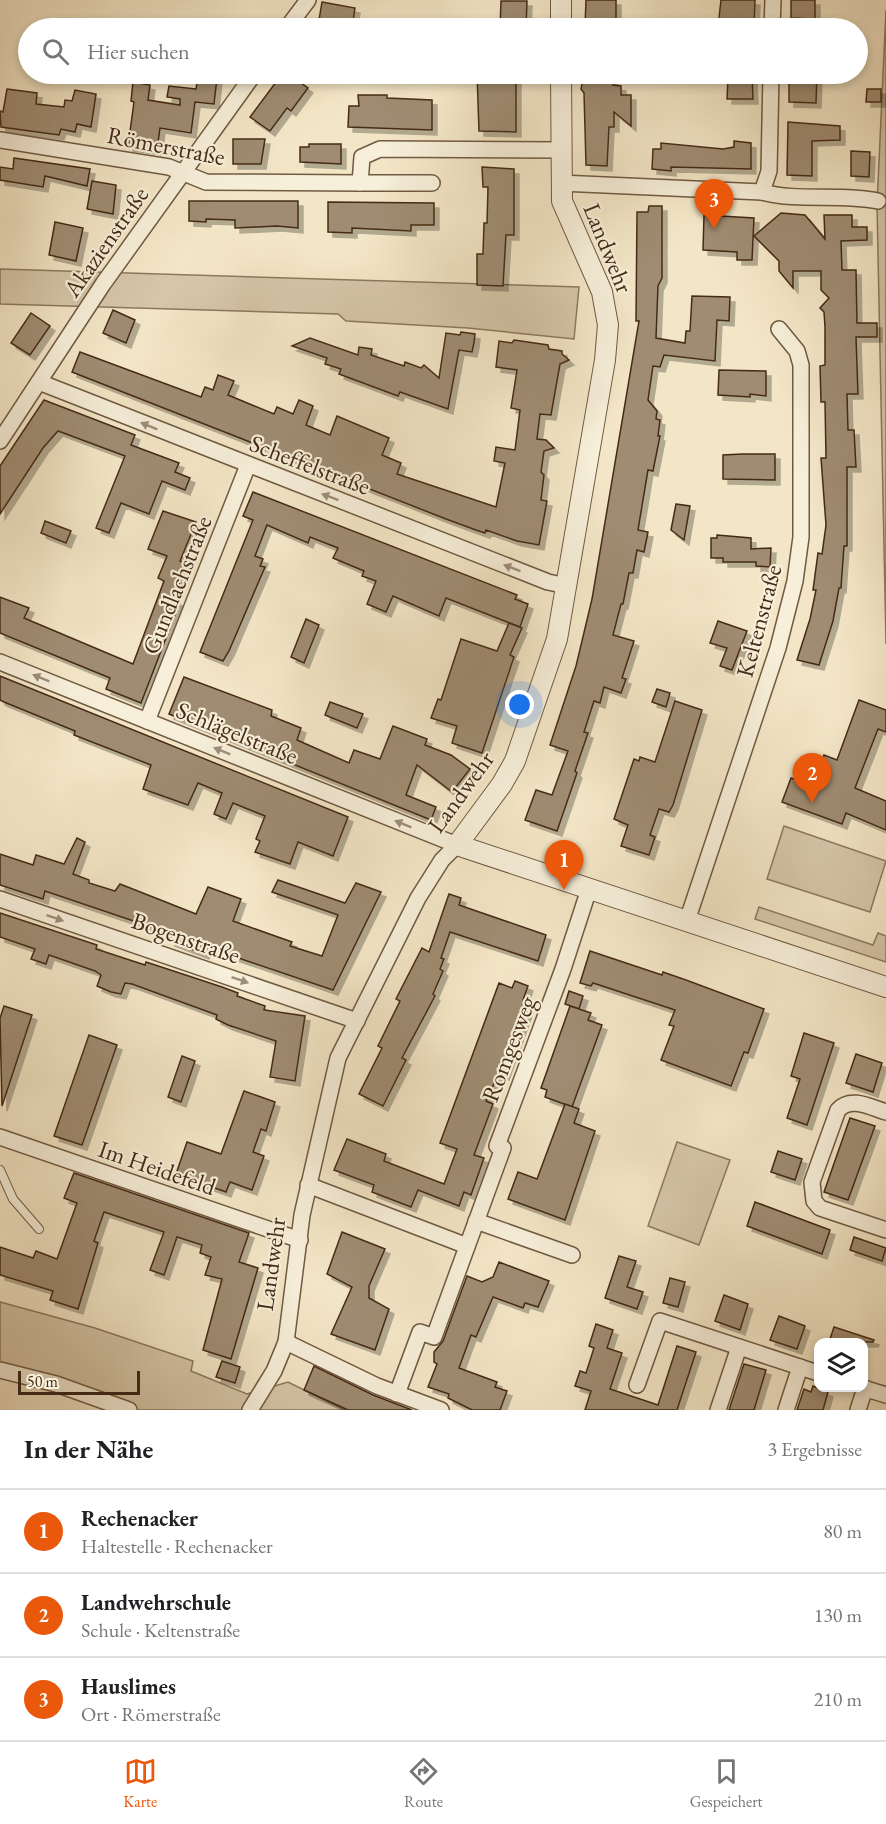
<!DOCTYPE html>
<html lang="de">
<meta charset="utf-8">
<style>
:root{--surface:#fff;--page:#f2f2f2;--text:#202124;--muted:#757577;--line:#e0e0e0;--accent:#ea580c}
body{margin:0;font-family:"EB Garamond",serif;background:var(--page);color:var(--text)}
.controls{position:absolute;right:18px;bottom:18px;display:grid;overflow:hidden;border-radius:12px;box-shadow:0 3px 9px #0003}
.controls button{width:54px;height:54px;display:grid;place-items:center;padding:0;border:0;border-bottom:2px solid var(--line);background:var(--surface);color:var(--text);font:30px sans-serif}
.scale{position:absolute;left:18px;bottom:15px;width:122px;box-sizing:border-box;padding-left:6px;border:3px solid #452b16;border-top:0;font-size:16px;line-height:21px;white-space:nowrap;color:#452b16;-webkit-text-stroke:4px #f7efda;paint-order:stroke}
.you{position:absolute;left:520px;top:705px;width:21px;height:21px;margin:-15px;border:4px solid #fff;border-radius:50%;background:#1a73e8;box-shadow:0 0 0 9px #1a73e833}
.badge{display:grid;place-items:center;width:39px;height:39px;border-radius:50%;background:var(--accent);color:#fff;font-size:20px;font-weight:700}
.pin{position:absolute;translate:-50% -50px;filter:drop-shadow(0 2px 3px #0008)}
.pin::after{content:'';position:absolute;top:32px;width:21px;height:18px;background:inherit;clip-path:polygon(0 0,100% 0,50% 100%)}
.list{margin:0;padding:0;list-style:none}
h2{display:flex;justify-content:space-between;align-items:center;height:78px;margin:0;padding:0 24px;font-size:26px}
h2 small{font-size:20px;font-weight:400;color:var(--muted)}
.list li{display:grid;grid-template-columns:39px 1fr auto;gap:18px;align-items:center;box-sizing:border-box;height:84px;padding:0 24px;border-top:2px solid var(--line)}
.list b{display:block;font-size:22px;white-space:nowrap}
.list p{margin:0;font-size:20px;white-space:nowrap;color:var(--muted)}
.list em{font-size:20px;font-style:normal;color:var(--muted)}
.icon{flex:none;width:33px;height:33px;fill:none;stroke:currentColor;stroke-width:2;stroke-linecap:round;stroke-linejoin:round}
.map{position:relative;flex:none;width:886px;height:1410px;overflow:hidden}
.search{position:absolute;background:var(--surface);box-shadow:0 3px 9px #0003;left:18px;right:18px;top:18px;height:66px;display:flex;align-items:center;gap:15px;box-sizing:border-box;padding:0 21px;border-radius:33px;color:var(--muted);font-size:22px}
.sheet{height:330px;background:var(--surface)}
nav{display:flex;justify-content:space-around;align-items:center;box-sizing:border-box;height:84px;border-top:2px solid var(--line);background:var(--surface);font-size:16px;color:var(--muted)}
nav a{display:grid;justify-items:center;gap:3px}
nav .on{color:var(--accent)}
.map>svg:first-child{display:block}
.green{fill:#d5c6a8;stroke:#8d785f;stroke-width:1.5}
.building{fill:#9f8c72;stroke:#452b16;stroke-width:1.5;filter:url(#shadow)}
.lines{fill:none;stroke-linecap:round;stroke-linejoin:round}
.service-casing{stroke:#705a42;stroke-width:10}
.minor-casing{stroke:#705a42;stroke-width:18}
.tertiary-casing{stroke:#705a42;stroke-width:22}
.service{stroke:#f7efda;stroke-width:8}
.minor{stroke:#f7efda;stroke-width:15}
.tertiary{stroke:#f7efda;stroke-width:20}
.oneway{fill:#9e8d78}
.labels{text-anchor:middle;stroke-width:4.5;stroke-linejoin:round;paint-order:stroke}
.street-label{font-size:24px;fill:#452b16;stroke:#f7efda}
</style>
<div class="map">
<svg width="886" height="1410" viewBox="0 0 886 1410">
<defs>
<filter id="shadow"><feDropShadow dx="5" dy="5" stdDeviation="0" flood-color="#0004"/></filter>
</defs>
<rect width="100%" height="100%" fill="#f3e6c6"/>
<filter id="stains"><feTurbulence type="fractalNoise" baseFrequency=".00333" numOctaves="4"/><feColorMatrix values="0 0 0 0 .2 0 0 0 0 .09 0 0 0 0 .02 0 0 0 .5 -.17"/></filter>
<radialGradient id="worn" r=".72"><stop offset=".6" stop-color="#630" stop-opacity="0"/><stop offset="1" stop-color="#630" stop-opacity=".3"/></radialGradient>
<g class="green">
<path d="M886,10V644L877,205Z"/>
<path d="M0,269L579,287L574,339L468,328L346,321L338,314L0,304Z"/>
<path d="M784,826L886,861L870,912L767,879Z"/>
<path d="M759,907L873,945L878,933L886,936V962L755,919Z"/>
<path d="M677,1142L730,1160L699,1245L648,1226Z"/>
<path d="M0,1302L95,1328L193,1361L191,1371L247,1394L288,1382L345,1410H129L0,1370Z"/>
</g>
<g class="building">
<path d="M586,0H616V26H585Z"/>
<path d="M721,0H755L754,27H718Z"/>
<path d="M791,0H815V19L791,18Z"/>
<path d="M501,1H527L526,28H500Z"/>
<path d="M322,2L355,8L353,21L341,19L340,28L318,26Z"/>
<path d="M282,74H288L308,88L291,111L287,108L270,131L250,117Z"/>
<path d="M477,74H516V132L479,131Z"/>
<path d="M584,74H613V85L621,86V95H631V126L614,112V127H609L607,166L586,165L584,93L581,89Z"/>
<path d="M739,74H752L753,99H727L728,77H739Z"/>
<path d="M789,74H817L816,103L789,102Z"/>
<path d="M198,76L217,78L214,104L195,102L191,133L160,128L157,150L128,146L134,102L131,101L133,82L150,85L148,100L180,105V99L167,97L169,86L196,89Z"/>
<path d="M7,89L37,93L36,104L64,107L65,100L72,101L75,90L96,94L91,127L77,124L75,132L61,129L59,135L1,127L0,111L3,112Z"/>
<path d="M867,89H881V102H866Z"/>
<path d="M358,95H387V98L432,100V130L348,127L349,106H359Z"/>
<path d="M788,122L840,126V140L812,141V176L787,175Z"/>
<path d="M233,139H265L261,164H233Z"/>
<path d="M734,141L751,143V169L671,167V171L652,169L653,149H661V143L723,149L734,147Z"/>
<path d="M309,144H341V164L300,162V147H309Z"/>
<path d="M851,151L870,152L869,177L851,176Z"/>
<path d="M14,158L90,169L87,186L45,176L43,187L0,180V167L13,169Z"/>
<path d="M482,167L514,169V235H506L503,286L477,285V254H483L484,223H487L488,187H483Z"/>
<path d="M92,181L116,185L113,214L87,209Z"/>
<path d="M189,201H298V228L277,226L235,228V220L206,219V222L189,221Z"/>
<path d="M328,202L434,203V225H411V231L352,228V233L328,232Z"/>
<path d="M649,206H662V278L658,286L656,338L685,343L686,331H690L692,296L730,297L729,321L717,320L715,361L664,355L660,367L653,366L648,400L657,411L656,419L660,420L658,436H660L653,471L648,470L638,530L648,532L644,552L637,550L633,573H629L623,604H621L613,635L634,641L622,678L626,679L621,693L604,687L600,703L594,701L584,732L588,733L575,771L577,773L557,831L525,820L536,790L552,795L568,751L550,745L576,666L592,599L639,321H636L637,212H648Z"/>
<path d="M781,213L805,215L825,239L824,215H852V227H867V240L841,241L842,270H856L857,323H877V337H856L858,394H847L848,430H854L856,467H847V546H844L841,588H839L833,621L819,665L797,660L810,619L816,590H813L818,553L822,554L826,525L821,458H826L825,402H821L820,366L825,365V327L824,312L820,308L829,298L821,290V271H793V288L779,271V261L754,236Z"/>
<path d="M704,215L754,218L752,260H737V252L703,250Z"/>
<path d="M55,222L83,228L76,261L49,255Z"/>
<path d="M113,310L135,320L126,343L103,333Z"/>
<path d="M31,313L50,326L30,355L11,343Z"/>
<path d="M461,332L475,334L474,343L472,352L459,350L448,409L400,392L398,396L339,374L341,369L325,364L327,358L292,346L310,338L358,355L359,347L372,349L371,355L404,366L405,362L421,368L424,365L439,378L446,333L460,335Z"/>
<path d="M514,340L548,345L549,349L562,351V354L569,360L560,364L551,415L540,414L537,439L546,440L554,448L544,451L541,472L544,475L541,500L547,501L539,545L517,541L486,530L485,533L476,530L446,519L72,372L80,352L201,397L205,387L213,390L218,375L234,381L228,395L274,414L277,407L293,414L299,400L313,406L306,425L330,435L337,416L389,438L382,455L401,463L397,474L496,507L505,463L494,461L496,447L515,450L520,410L511,408L517,370L496,367L499,341L512,343Z"/>
<path d="M719,370L766,371V396L750,394V397L718,395Z"/>
<path d="M44,400L135,435L131,445L179,463L175,472L190,478L185,490L162,481L149,514L121,503L109,533L96,528L125,456L58,431L43,448L0,514V466Z"/>
<path d="M742,454H775V480L723,479V455Z"/>
<path d="M253,492L517,595L515,599L528,604L520,627L446,598L439,616L393,596L386,612L367,604L376,581L362,576L364,571L333,558L338,548L310,537L308,543L267,525L255,556L263,559L260,566L265,567L229,651L223,661L200,652L253,520L243,516Z"/>
<path d="M676,504L690,506L684,540L671,530Z"/>
<path d="M163,511L196,522L180,561L187,564L173,599L180,602L141,703L106,689L110,678L0,633V597L29,608L24,618L133,664L164,581L158,578L167,556L148,549Z"/>
<path d="M45,521L71,531L66,543L41,533Z"/>
<path d="M717,535L751,538V549L771,548L770,567L756,566V562H723V558H711V538H717Z"/>
<path d="M306,619L319,625L304,663L291,657Z"/>
<path d="M718,621L747,631L732,670L720,666L727,648L710,643Z"/>
<path d="M509,623L522,628L510,655L514,657L482,753L452,743L457,726L431,718L438,699L441,700L461,639L497,651Z"/>
<path d="M0,676L348,817L333,856L298,842L290,864L255,852L260,841L256,839L265,816L233,803L226,819L214,814L222,793L198,783L188,805L143,789L151,765L74,735L75,731L4,702L0,700Z"/>
<path d="M184,677L272,710L271,716L301,728L297,740L349,763L354,750L380,759L393,726L427,739L425,745L451,755L470,769L452,792L417,765L406,795L436,807L431,820L169,714Z"/>
<path d="M657,689L670,693L666,707L652,702Z"/>
<path d="M859,700L886,710V732L878,729L855,788L886,801V830L846,813L842,824L782,802L791,778L808,784L812,776L816,777L824,755L837,760Z"/>
<path d="M675,701L702,710L673,805L669,812L659,809L650,835L655,837L649,855L621,846L628,825L614,819L634,759L639,761L640,757L655,762Z"/>
<path d="M330,702L363,714L357,728L325,715Z"/>
<path d="M77,838L85,842L73,874L89,880V883L115,891L120,884L196,914L208,887L241,899L233,921L292,942L290,946L322,956L338,915L272,892L278,880L345,903L356,883L381,892L333,990L206,947L204,954L170,941L172,934L45,891L43,899L0,885V854L33,865L36,855L64,864Z"/>
<path d="M449,894L461,898L459,905L546,935L538,961L450,932L441,958L444,959L440,969L443,971L433,994L435,996L402,1058L406,1060L383,1106L359,1094L382,1048L378,1046L400,1001L396,999L422,948L429,952Z"/>
<path d="M0,913L97,945L96,949L145,965L146,962L222,987L238,993L237,996L265,1006L264,1010L305,1016L295,1081L270,1077L276,1041L228,1025L216,1019L217,1015L132,984L125,983L121,994L111,992L97,986L101,975L95,971L49,955L46,964L31,959L35,949L0,937Z"/>
<path d="M590,951L662,975L663,972L686,980L764,1009L748,1053L744,1052L731,1086L661,1060L674,1026L669,1025L675,1010L593,983L591,986L580,983Z"/>
<path d="M515,981L528,986L523,1000L530,1003L504,1075L499,1073L486,1101L493,1104L474,1155L484,1158L471,1195L464,1192L459,1206L418,1190L411,1207L372,1192L374,1185L334,1170L347,1139L386,1154L384,1161L444,1184L457,1149L440,1143L499,983L512,988Z"/>
<path d="M569,991L583,996L579,1009L565,1004Z"/>
<path d="M4,1006L32,1015L2,1106L0,1018Z"/>
<path d="M570,1006L591,1013L588,1020L602,1025L572,1107L545,1097L547,1090L541,1088Z"/>
<path d="M804,1033L834,1043L807,1125L787,1118L800,1079L791,1076Z"/>
<path d="M89,1035L117,1045L82,1145L54,1136Z"/>
<path d="M856,1054L882,1063L873,1092L846,1083Z"/>
<path d="M182,1056L195,1061L181,1102L168,1097Z"/>
<path d="M244,1091L275,1102L266,1131L261,1129L253,1152L264,1156L252,1190L230,1182L226,1192L176,1174L187,1142L221,1154Z"/>
<path d="M565,1104L579,1109L574,1123L595,1131L565,1220L508,1199L518,1172L537,1179Z"/>
<path d="M850,1118L875,1126L848,1200L824,1192Z"/>
<path d="M778,1151L802,1159L795,1180L771,1172Z"/>
<path d="M74,1173L249,1233L239,1262L258,1268L231,1359L203,1350L222,1279L205,1275L211,1257L200,1253L202,1245L177,1237L164,1275L150,1270L164,1232L104,1212L94,1241L98,1243L78,1309L50,1300L53,1291L0,1275V1247L33,1258L36,1251L57,1259L77,1203L64,1198Z"/>
<path d="M755,1202L830,1230L822,1254L747,1226Z"/>
<path d="M342,1232L385,1249L369,1286V1298L389,1309L375,1350L331,1334L352,1287L327,1274Z"/>
<path d="M854,1237L886,1248L882,1261L850,1250Z"/>
<path d="M619,1256L636,1261L627,1287L643,1292L637,1309L605,1298Z"/>
<path d="M499,1262L549,1281L538,1307L525,1303L523,1308L493,1297L476,1337L471,1335L459,1368L497,1382L495,1387L507,1391L500,1410H472L448,1398L449,1394L428,1387L437,1364L434,1362V1352L443,1341L467,1276L482,1282L493,1277Z"/>
<path d="M670,1278L685,1282L678,1307L663,1303Z"/>
<path d="M724,1295L748,1304L740,1330L715,1321Z"/>
<path d="M779,1316L805,1326L797,1349L770,1340Z"/>
<path d="M596,1324L613,1330L607,1348L622,1353L610,1389L658,1405L677,1346L696,1352L677,1410H585L591,1391L575,1386L580,1371L586,1373L594,1348L589,1346Z"/>
<path d="M834,1327L874,1340L873,1342H829Z"/>
<path d="M222,1361L240,1367L235,1383L216,1377Z"/>
<path d="M744,1364L766,1370L754,1410H729Z"/>
<path d="M314,1366L373,1395L412,1410H348L304,1390Z"/>
<path d="M813,1386L828,1392L823,1410H797L804,1389L811,1392Z"/>
</g>
<g class="lines">
<g class="service-casing">
<path id="service" d="M0,1170L13,1199L39,1229"/>
</g>
<g class="minor-casing">
<g id="minor">
<path d="M287,28L308,0"/>
<path d="M772,28L773,0"/>
<path d="M0,140L169,167L206,182L360,183L362,157L380,149L560,150"/>
<path d="M360,183H432"/>
<path d="M560,183L762,192C799,202 840,193 878,201"/>
<path d="M762,192L769,171L771,74"/>
<path d="M39,382L548,582L567,586"/>
<path d="M0,441L103,284L254,74"/>
<path d="M0,662L457,845L442,860L418,898L338,1058L302,1215L286,1342L274,1371L250,1410"/>
<path d="M147,721L248,465"/>
<path d="M0,899L357,1021"/>
<path d="M687,921L778,648L795,581L801,537V365L797,351L779,329"/>
<path d="M886,1112C870,1107 851,1096 838,1110L812,1182L814,1201L820,1208L886,1230"/>
<path d="M0,1137L300,1240"/>
<path d="M308,1185L467,1246"/>
<path d="M476,1221L572,1255"/>
<path d="M286,1342L377,1386L441,1410"/>
<path d="M0,1370L56,1384L129,1410"/>
<path d="M637,1385L660,1321L818,1373"/>
<path d="M863,1388L886,1395"/>
<path d="M397,1394L420,1332L434,1337L503,1148L497,1146L563,969L589,889"/>
<path d="M718,1410L739,1347"/>
<path d="M786,1410L800,1367"/>
<path d="M858,1410L865,1388"/>
</g>
</g>
<g class="tertiary-casing">
<g id="tertiary">
<path d="M561,28V0"/>
<path d="M561,74L562,201L602,292L608,325L605,360L557,639L515,761L502,784L457,845L886,987"/>
</g>
</g>
<use href="#service" class="service"/>
<use href="#minor" class="minor"/>
<use href="#tertiary" class="tertiary"/>
</g>
<defs><path id="oneway-solid" d="M-6-.8H1V-3.2L6.5 0L1 3.2V.8H-6Z" transform="scale(1.5)"/></defs>
<g class="oneway">
<use href="#oneway-solid" transform="translate(149 426) rotate(-158)"/>
<use href="#oneway-solid" transform="translate(330 497) rotate(-159)"/>
<use href="#oneway-solid" transform="translate(512 568) rotate(-159)"/>
<use href="#oneway-solid" transform="translate(41 678) rotate(-158)"/>
<use href="#oneway-solid" transform="translate(222 751) rotate(-158)"/>
<use href="#oneway-solid" transform="translate(403 824) rotate(-158)"/>
<use href="#oneway-solid" transform="translate(55 918) rotate(19)"/>
<use href="#oneway-solid" transform="translate(240 980) rotate(19)"/>
</g>
<g class="labels">
<g class="street-label">
<text transform="translate(166 146) rotate(11)" y="8">Römerstraße</text>
<text transform="translate(106 242) rotate(-55)" y="8">Akazienstraße</text>
<text transform="translate(608 248) rotate(68)" y="8">Landwehr</text>
<text transform="translate(310 465) rotate(21)" y="8">Scheffelstraße</text>
<text transform="translate(177 585) rotate(-68)" y="8">Gundlachstraße</text>
<text transform="translate(759 621) rotate(-75)" y="8">Keltenstraße</text>
<text transform="translate(237 733) rotate(22)" y="8">Schlägelstraße</text>
<text transform="translate(461 792) rotate(-54)" y="8">Landwehr</text>
<text transform="translate(186 938) rotate(19)" y="8">Bogenstraße</text>
<text transform="translate(509 1049) rotate(-69)" y="8">Romgesweg</text>
<text transform="translate(157 1168) rotate(19)" y="8">Im Heidefeld</text>
<text transform="translate(271 1264) rotate(-82)" y="8">Landwehr</text>
</g>
</g>
<rect width="100%" height="100%" filter="url(#stains)"/>
<rect width="100%" height="100%" fill="url(#worn)"/>
</svg>
<div class="controls">
<button><svg class="icon" aria-label="layers" viewBox="0 0 24 24"><path d="M12 4l9 5-9 5-9-5zM3 14l9 5 9-5"/></svg></button>
</div>
<div class="scale">50 m</div>
<div class="you"></div>
<div class="pin badge" style="left:564px;top:890px">1</div>
<div class="pin badge" style="left:812px;top:803px">2</div>
<div class="pin badge" style="left:714px;top:229px">3</div>
<div class="search"><svg class="icon" aria-label="search" viewBox="0 0 24 24"><circle cx="10" cy="10" r="6"/><path d="M15 15l6 6"/></svg>Hier suchen</div>
</div>
<section class="sheet">
<h2>In der Nähe<small>3 Ergebnisse</small></h2>
<ul class="list">
<li><span class="badge">1</span><div><b>Rechenacker</b><p>Haltestelle · Rechenacker</p></div><em>80 m</em></li>
<li><span class="badge">2</span><div><b>Landwehrschule</b><p>Schule · Keltenstraße</p></div><em>130 m</em></li>
<li><span class="badge">3</span><div><b>Hauslimes</b><p>Ort · Römerstraße</p></div><em>210 m</em></li>
</ul>
</section>
<nav>
<a class="on"><svg class="icon" aria-label="map" viewBox="0 0 24 24"><path d="M3 6l6-2 6 2 6-2v14l-6 2-6-2-6 2zM9 4v14M15 6v14"/></svg>Karte</a>
<a><svg class="icon" aria-label="directions" viewBox="0 0 24 24"><path d="M12 3l9 9-9 9-9-9zM9 14v-3h6M13 9l2 2-2 2"/></svg>Route</a>
<a><svg class="icon" aria-label="saved" viewBox="0 0 24 24"><path d="M7 4h10v16l-5-4-5 4z"/></svg>Gespeichert</a>
</nav>
